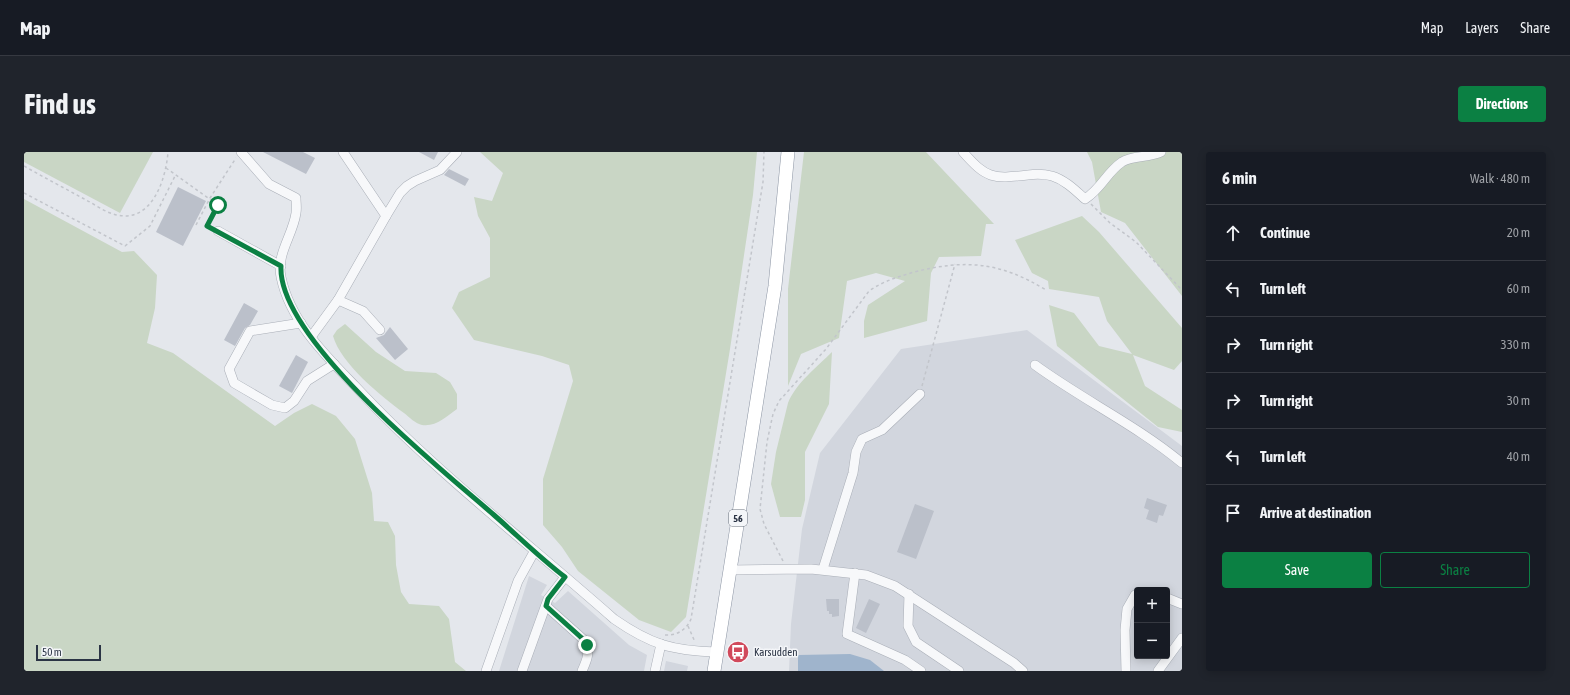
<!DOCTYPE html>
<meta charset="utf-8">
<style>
:root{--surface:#171b24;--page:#20242c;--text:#f1f3f6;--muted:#9ea1a6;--line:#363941;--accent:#0b8043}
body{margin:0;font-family:"Asap Condensed",sans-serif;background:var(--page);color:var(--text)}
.controls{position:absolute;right:12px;bottom:12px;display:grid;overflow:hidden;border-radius:4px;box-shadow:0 2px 10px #0003}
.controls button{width:36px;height:36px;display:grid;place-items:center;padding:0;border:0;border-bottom:1px solid var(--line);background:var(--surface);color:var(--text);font:20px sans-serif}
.scale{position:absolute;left:12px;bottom:10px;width:65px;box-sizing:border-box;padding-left:4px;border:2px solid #2b3445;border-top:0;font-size:11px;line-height:14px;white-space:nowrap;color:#2b3445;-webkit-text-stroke:3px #f4f6f9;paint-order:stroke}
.stop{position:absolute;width:12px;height:12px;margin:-9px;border:3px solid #0b8043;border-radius:50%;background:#fff}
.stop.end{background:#0b8043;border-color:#fff;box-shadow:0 1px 4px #0008}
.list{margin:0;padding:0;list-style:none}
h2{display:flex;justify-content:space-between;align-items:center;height:52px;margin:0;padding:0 16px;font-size:17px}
h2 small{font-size:13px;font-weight:400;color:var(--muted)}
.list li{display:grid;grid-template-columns:26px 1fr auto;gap:12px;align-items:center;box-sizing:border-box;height:56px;padding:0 16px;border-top:1px solid var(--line)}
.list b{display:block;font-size:15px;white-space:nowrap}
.list em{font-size:13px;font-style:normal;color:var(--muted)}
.actions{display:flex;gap:8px;padding:12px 16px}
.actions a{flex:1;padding:9px 0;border:1px solid var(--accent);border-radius:4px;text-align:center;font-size:14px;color:var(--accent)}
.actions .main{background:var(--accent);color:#fff}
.icon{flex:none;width:22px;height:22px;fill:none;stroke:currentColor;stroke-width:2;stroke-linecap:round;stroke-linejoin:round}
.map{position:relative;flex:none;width:1158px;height:519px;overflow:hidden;border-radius:4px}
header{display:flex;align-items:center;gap:24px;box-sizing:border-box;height:56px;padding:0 20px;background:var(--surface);border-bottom:1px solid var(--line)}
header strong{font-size:19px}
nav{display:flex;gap:22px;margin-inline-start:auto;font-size:14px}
.intro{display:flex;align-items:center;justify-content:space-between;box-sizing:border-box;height:96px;padding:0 24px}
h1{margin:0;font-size:28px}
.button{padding:10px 18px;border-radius:4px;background:var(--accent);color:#fff;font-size:14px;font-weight:700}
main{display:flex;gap:24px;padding:0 24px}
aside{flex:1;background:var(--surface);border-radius:4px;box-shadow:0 2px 10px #0003}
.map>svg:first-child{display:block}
.built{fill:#d2d6de;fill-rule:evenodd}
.green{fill:#c9d6c5}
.water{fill:#9fb4cc}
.building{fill:#bbc0ca}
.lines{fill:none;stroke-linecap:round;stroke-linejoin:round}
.minor-casing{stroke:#a9aeb7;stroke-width:10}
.highway-casing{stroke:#8b94a3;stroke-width:14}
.path{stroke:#c2c5cb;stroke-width:1.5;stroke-dasharray:3 3;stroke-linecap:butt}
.minor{stroke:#f7f8fa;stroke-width:9}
.highway{stroke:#fff;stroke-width:13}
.route{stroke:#0b8043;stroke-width:5}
.labels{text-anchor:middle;stroke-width:3;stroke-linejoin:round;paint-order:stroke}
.shield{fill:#f4f6f9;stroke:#676e7b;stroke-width:1}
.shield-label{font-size:10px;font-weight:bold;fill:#2b3445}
.poi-label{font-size:11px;fill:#2b3445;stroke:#f4f6f9;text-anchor:start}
</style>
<header>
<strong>Map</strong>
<nav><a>Map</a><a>Layers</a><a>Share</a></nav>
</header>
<div class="intro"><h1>Find us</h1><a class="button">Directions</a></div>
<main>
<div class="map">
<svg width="1158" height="519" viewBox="0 0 1158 519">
<rect width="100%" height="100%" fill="#e4e7ec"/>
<g class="built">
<path d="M1003,178L1158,294V519H765L767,472L778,377L796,301L877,197ZM1113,438H1143V504H1113Z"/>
<path d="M505,424L523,433L517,443L531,451L544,439L605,493L623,503L620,519H475Z"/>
<path d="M642,509L664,514L663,519H640Z"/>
</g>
<g class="green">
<path d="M0,0H129L96,61L0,10Z"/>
<path d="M456,0H733L729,43L706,197L662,465L647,480L615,468L554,419L538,395L519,373V327L549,229L545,213L518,204L450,188L428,156L435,140L466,125V86L454,64L450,45L468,49L479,21Z"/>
<path d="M780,0H902L970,72H962L957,104L915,105L907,121L903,169L840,186V169L844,153L881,129L852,121L823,129L815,186L777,202L764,234V137Z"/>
<path d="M1063,0H1158V144L1101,71L1077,60L1068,10Z"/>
<path d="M0,47L98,100L110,99L133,123L131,156L123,191L149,201L251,274L270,261L288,252L312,264L331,287L348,341L350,369L364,370L371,384L372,413L377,440L385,452L415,454L425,467L431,510L442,519H0Z"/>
<path d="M1058,64L1075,80L1158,176V209L1150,218L1109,203L1121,234L1158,258V280L1134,275L1033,194L1025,153L1050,161L1075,194L1108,202L1083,169L1075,145L1025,137L1024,129L1008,121L991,88Z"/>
<path d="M321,172L352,200L381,219L412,221L426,230L433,242V257C422,265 412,275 398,273C392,272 385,265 380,261C357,244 317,212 309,184L313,178Z"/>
<path d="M808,200L805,252L781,300V348L777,365H756L747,332L752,300L764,251C772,231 793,215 808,200Z"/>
</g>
<path class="water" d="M826,502L846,508L860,519H774V503Z"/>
<g class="building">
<path d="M239,0H279L291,6L282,22Z"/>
<path d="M395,0H414L410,8Z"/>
<path d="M425,17L445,27L441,34L420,23Z"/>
<path d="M154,35L182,49L159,94L132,80Z"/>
<path d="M220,151L234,159L226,173L221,176L211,194L200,188Z"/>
<path d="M366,175L384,197L371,208L352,186L360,183Z"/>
<path d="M272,203L284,210L268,241L255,234Z"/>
<path d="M1123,346L1143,353L1139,364L1135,363L1133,371L1122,367L1125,358L1120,356Z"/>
<path d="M891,352L910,359L892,407L873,400Z"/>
<path d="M802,447H815V464L808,465V462H805V459H803Z"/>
<path d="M845,447L856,452L842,481L832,476Z"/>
</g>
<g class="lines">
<g class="minor-casing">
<g id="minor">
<path d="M217,0L245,32L272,46C272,51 273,56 272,61C269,83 252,102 257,125C266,169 301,203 331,234C410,319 503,390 590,467C626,492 648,499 693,500"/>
<path d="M939,0C963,27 968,27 1004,23C1012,22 1020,22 1028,24C1041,28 1051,38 1061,47C1078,36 1082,21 1098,10C1109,3 1125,6 1137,0"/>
<path d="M362,64L376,41L383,34L391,29L416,18L433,0"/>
<path d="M194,79L257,114"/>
<path d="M314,148L339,159L356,178"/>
<path d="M277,171L226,179L205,217L210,231L248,253L261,256L270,249L283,229L310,212"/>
<path d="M287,185L314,148L362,64L319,0"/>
<path d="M1011,213C1059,248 1112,273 1158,311"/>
<path d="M799,417L829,321L832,300L838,287L858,278L896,242"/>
<path d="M706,418L787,417L842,423L871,434L990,511L999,519"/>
<path d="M831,421L823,482L881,508L897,519"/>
<path d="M885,442L884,474L892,490L935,519"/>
<path d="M1143,446L1158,452"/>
<path d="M522,454L560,488C567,500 563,508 558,519"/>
<path d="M462,519L494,429L510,400"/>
<path d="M498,519L524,447L541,425"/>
<path d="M631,519L637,492"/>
<path d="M1102,519L1101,478L1103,457L1111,443L1113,442"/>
<path d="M1134,519L1158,486"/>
</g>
</g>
<g class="highway-casing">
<path id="highway" d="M690,519L751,134L764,0"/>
</g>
<g class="path">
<path d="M0,14C21,26 42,37 62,48C72,53 82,61 93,63C128,71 142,27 144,0"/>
<path d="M142,16L194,53L183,74L185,75"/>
<path d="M0,41L101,94L126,74L151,24"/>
<path d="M1067,52L1086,71L1112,90L1158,138"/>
<path d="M172,73L186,46L212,6"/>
<path d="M898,234L931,112"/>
<path d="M759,409L740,372L736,357L743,290L749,262L755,249L802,197L845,139C859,129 874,125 890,120C942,107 976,110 1022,138"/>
<path d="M664,474L671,490"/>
<path d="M641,483C653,484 663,477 667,467L739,30L740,0"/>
</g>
<use href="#minor" class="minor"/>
<use href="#highway" class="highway"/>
</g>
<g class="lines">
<path class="route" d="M194,53L183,74L257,114C253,186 417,317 470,363C494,384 516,406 541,425L524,447L522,454L560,488L563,493"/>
</g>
<defs>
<g id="bus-disc" transform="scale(1.15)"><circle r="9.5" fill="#d1495b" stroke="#f4f6f9"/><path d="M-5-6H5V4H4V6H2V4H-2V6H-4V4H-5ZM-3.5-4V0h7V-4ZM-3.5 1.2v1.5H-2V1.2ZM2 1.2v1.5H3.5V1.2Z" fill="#fff"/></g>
</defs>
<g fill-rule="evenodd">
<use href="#bus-disc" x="714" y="500"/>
</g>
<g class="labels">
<rect class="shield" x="705" y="358" width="18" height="16" rx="3"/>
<g class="shield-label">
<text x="714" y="370">56</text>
</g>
<g class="poi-label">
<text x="730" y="504">Karsudden</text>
</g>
</g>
</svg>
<div class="controls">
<button>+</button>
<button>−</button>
</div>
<div class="scale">50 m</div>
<div class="stop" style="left:194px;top:53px"></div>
<div class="stop end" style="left:563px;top:493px"></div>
</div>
<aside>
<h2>6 min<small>Walk · 480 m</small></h2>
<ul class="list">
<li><svg class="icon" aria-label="ahead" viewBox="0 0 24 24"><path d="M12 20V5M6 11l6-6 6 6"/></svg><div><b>Continue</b></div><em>20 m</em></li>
<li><svg class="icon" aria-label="left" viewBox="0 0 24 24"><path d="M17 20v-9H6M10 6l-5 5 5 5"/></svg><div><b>Turn left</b></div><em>60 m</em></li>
<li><svg class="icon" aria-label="right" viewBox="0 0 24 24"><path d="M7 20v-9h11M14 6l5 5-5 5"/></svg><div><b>Turn right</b></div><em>330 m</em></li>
<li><svg class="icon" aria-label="right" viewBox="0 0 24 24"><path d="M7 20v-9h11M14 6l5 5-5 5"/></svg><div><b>Turn right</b></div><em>30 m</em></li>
<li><svg class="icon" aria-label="left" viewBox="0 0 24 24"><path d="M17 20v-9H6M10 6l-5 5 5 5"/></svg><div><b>Turn left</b></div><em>40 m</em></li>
<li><svg class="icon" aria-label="arrive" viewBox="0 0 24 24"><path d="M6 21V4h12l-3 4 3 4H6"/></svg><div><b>Arrive at destination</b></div></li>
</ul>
<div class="actions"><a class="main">Save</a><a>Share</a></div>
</aside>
</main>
